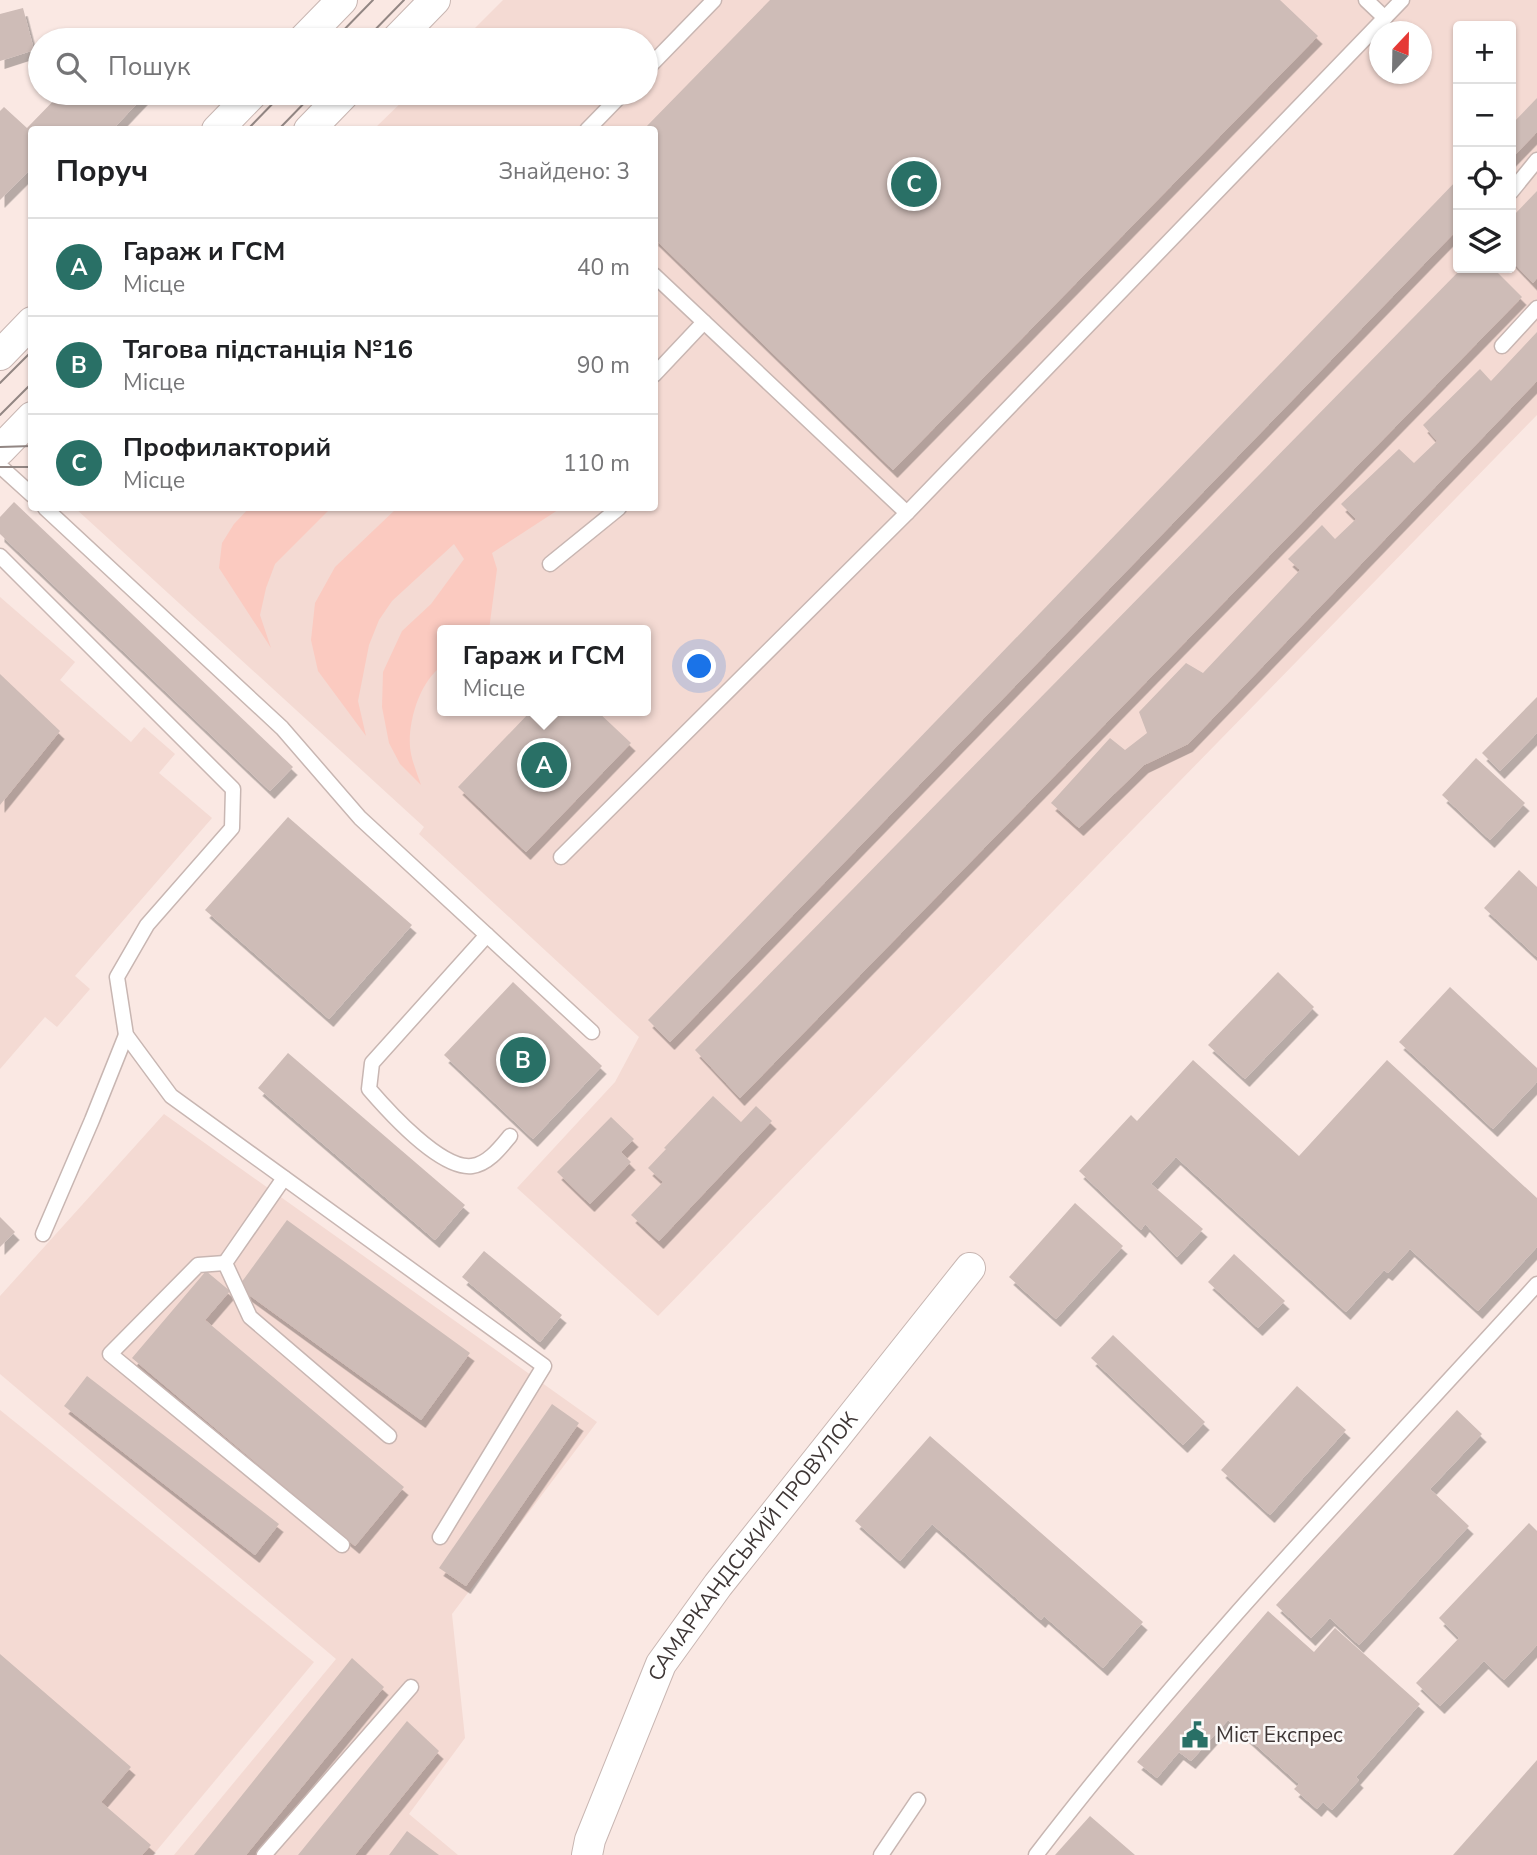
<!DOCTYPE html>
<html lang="uk">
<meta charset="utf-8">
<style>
:root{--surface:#fff;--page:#f6f6f6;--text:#202124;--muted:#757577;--line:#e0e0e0;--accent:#297066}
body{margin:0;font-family:"Nunito Sans",sans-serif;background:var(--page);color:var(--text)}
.controls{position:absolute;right:21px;top:21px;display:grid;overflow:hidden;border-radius:7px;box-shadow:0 2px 5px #0004}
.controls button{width:63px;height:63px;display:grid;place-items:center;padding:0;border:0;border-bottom:2px solid var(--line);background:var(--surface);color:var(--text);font:35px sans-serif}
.compass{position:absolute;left:1369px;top:21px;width:63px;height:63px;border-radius:50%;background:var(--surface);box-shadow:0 2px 5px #0004;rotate:22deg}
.you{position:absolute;left:700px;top:667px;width:24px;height:24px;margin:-18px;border:5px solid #fff;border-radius:50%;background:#1a73e8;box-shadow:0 0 0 10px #1a73e833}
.badge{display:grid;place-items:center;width:46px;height:46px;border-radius:50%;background:var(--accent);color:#fff;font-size:23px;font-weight:700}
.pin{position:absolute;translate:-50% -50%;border:4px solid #fff;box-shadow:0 2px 7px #0006}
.popup{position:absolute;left:437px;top:625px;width:214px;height:91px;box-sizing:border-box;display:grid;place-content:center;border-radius:7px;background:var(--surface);filter:drop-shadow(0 2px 5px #0005);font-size:23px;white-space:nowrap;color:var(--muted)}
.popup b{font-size:26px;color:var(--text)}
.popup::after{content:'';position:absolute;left:50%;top:100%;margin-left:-14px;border:14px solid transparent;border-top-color:var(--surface)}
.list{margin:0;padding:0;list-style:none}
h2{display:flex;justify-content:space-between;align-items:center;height:91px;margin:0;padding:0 28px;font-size:30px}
h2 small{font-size:23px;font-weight:400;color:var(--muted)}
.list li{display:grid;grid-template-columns:46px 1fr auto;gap:21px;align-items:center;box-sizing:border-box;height:98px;padding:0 28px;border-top:2px solid var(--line)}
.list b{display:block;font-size:26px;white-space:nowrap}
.list p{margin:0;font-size:23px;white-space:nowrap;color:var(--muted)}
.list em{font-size:23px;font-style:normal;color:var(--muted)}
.icon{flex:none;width:38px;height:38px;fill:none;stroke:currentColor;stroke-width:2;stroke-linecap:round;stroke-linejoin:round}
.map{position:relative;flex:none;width:1537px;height:1855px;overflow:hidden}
.search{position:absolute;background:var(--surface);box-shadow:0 2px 5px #0004;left:28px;top:28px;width:630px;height:77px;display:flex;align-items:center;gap:18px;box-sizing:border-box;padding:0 24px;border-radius:38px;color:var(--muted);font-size:26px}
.panel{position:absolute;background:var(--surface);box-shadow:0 2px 5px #0004;left:28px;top:126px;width:630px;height:385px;border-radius:7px}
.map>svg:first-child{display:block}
.built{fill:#f4dad3;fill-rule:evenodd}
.green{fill:#fbcac0}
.building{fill:#cebcb7;filter:url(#shadow)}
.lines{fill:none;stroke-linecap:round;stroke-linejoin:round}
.lane-casing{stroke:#c8b6b2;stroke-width:17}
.street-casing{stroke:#c8b6b2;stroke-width:32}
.lane{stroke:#fff;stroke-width:14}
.street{stroke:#fff;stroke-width:30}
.tram{stroke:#928683;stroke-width:2}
.labels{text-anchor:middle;stroke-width:5;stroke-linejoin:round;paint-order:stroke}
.street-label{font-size:21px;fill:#3e3635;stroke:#fcf9f8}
.poi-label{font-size:21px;fill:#3e3635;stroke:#fcf9f8;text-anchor:start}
</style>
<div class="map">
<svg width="1537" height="1855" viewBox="0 0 1537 1855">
<defs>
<filter id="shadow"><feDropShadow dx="4.5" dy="8" stdDeviation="0" flood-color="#0004"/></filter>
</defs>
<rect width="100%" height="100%" fill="#fae8e3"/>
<g class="built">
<path d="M503,0H1537V415L658,1316L517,1188L615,1082L639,1037L419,834L424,827L75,508H654V130L374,129L411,93H646V40H463ZM1458,26H1511V268H1458ZM1380,32H1422V74H1380ZM442,630H646V711H442Z"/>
<path d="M0,597L75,662L60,680L131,742L144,727L175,754L159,773L212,818L75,976L90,989L57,1027L45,1017L0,1069Z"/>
<path d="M164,1114L597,1422L452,1614L465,1738L409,1814L458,1855H174L336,1659L0,1374V1296Z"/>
<path d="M0,1410L314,1662L153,1855H0Z"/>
</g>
<g class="green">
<path d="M249,508H331L275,564L266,588L260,615L271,648L219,568L222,543L234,524Z"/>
<path d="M397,508H561L492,553L497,569L489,630H442V666C420,681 408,721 410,747C411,759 417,773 421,785L400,764L389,743L382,707L383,672L402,631L431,604L464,559L454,544L392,601L379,620L369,645L358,701L366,736L318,671L311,640L315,603L335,567Z"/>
</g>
<g class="building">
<path d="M770,0H1280L1318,36L893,470L654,238V130H643Z"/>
<path d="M23,8L34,50L0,61V14Z"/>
<path d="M61,93H147L112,130H32V168L0,200V111L4,107L27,128Z"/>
<path d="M1537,98V132L1511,159V125Z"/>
<path d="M1458,179V229L670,1042L648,1020Z"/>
<path d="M1537,191V278L1533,283L1511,260V218Z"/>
<path d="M1462,268H1493L1522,297L740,1098L695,1050Z"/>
<path d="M1537,332V381L1188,744L1144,765L1079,828L1051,803L1110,738L1125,750L1147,733L1139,712L1186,663L1203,673L1300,570L1288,559L1322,525L1335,539L1356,519L1341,504L1399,449L1414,463L1437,441L1423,425L1480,369L1491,381Z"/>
<path d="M14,502L293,767L270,791L0,534V517Z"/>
<path d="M0,674L60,731L0,805Z"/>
<path d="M1537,697V733L1500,771L1482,753Z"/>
<path d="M531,711H597L631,743L526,852L458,787Z"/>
<path d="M1476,758L1525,803L1490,840L1442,795Z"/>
<path d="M288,817L412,925L329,1019L205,910Z"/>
<path d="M1519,870L1537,887V957L1484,908Z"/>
<path d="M1278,972L1314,1007L1245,1079L1208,1045Z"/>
<path d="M513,982L602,1066L533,1139L444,1055Z"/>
<path d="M1450,987L1537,1068V1082L1493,1129L1399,1042Z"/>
<path d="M288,1053L465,1205L435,1240L258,1088Z"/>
<path d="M1193,1060L1299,1156L1387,1060L1537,1198V1247L1478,1311L1410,1249L1388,1273L1384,1270L1346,1312L1176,1157L1151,1184L1203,1229L1177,1257L1145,1224L1141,1230L1079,1171L1131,1115L1137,1121Z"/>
<path d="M713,1096L741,1122L756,1106L772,1121L659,1241L631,1215L663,1182L648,1168L666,1149L664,1148Z"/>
<path d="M611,1117L634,1139L621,1152L631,1162L590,1204L557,1172Z"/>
<path d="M1075,1203L1123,1246L1056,1319L1009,1277Z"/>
<path d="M0,1217L15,1232L0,1247Z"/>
<path d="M287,1220L470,1353L421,1420L238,1287Z"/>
<path d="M484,1251L562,1315L540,1342L462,1277Z"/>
<path d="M1234,1254L1285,1301L1258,1328L1208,1282Z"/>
<path d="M206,1271L230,1291L205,1320L404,1487L355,1546L132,1358Z"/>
<path d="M1113,1335L1205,1422L1183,1445L1091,1358Z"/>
<path d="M87,1376L279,1524L255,1555L64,1406Z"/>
<path d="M1297,1386L1346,1430L1270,1515L1221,1470Z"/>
<path d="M552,1404L579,1423L466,1586L439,1568Z"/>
<path d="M1457,1410L1482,1434L1430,1489L1469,1526L1359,1645L1330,1618L1311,1638L1276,1605Z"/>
<path d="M930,1436L1143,1622L1103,1668L1044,1616L1041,1620L932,1524L900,1561L855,1521Z"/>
<path d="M1529,1523L1537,1531V1645L1504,1680L1484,1661L1440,1706L1416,1683L1459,1638L1439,1618Z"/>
<path d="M1268,1611L1314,1652L1335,1628L1420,1704L1356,1777L1359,1780L1332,1810L1323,1802L1317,1809L1294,1789L1299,1784L1228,1720L1191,1761L1179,1752L1157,1778L1137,1762Z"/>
<path d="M0,1654L131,1767L101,1802L151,1845L142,1855H0Z"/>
<path d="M352,1658L384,1687L246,1855H194Z"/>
<path d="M407,1721L439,1751L355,1855H298Z"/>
<path d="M1537,1760V1855H1453Z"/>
<path d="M1090,1816L1135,1855H1055Z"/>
<path d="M407,1831L439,1855H389Z"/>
</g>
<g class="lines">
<g class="lane-casing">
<g id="lane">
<path d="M1366,0L1385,18"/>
<path d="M646,70L714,0"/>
<path d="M587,130L623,93"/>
<path d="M1511,192L1537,160"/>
<path d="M654,275L907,513"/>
<path d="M1502,346L1537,308"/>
<path d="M654,375L704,322"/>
<path d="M0,466L32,495"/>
<path d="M45,508L282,728L360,818L592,1032"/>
<path d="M0,556L233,789L232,828L147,925L117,977L126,1035L171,1096L544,1366L440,1537"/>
<path d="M550,564L619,508"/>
<path d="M561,857L907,513L1402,0"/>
<path d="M487,935L372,1063L369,1089C388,1111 441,1170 472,1166C488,1164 500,1148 510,1136"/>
<path d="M284,1178L225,1263L250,1317L389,1436"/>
<path d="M43,1234L92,1120L126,1035"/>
<path d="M225,1263L198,1265L110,1354L342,1545"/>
<path d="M264,1855L411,1687"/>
<path d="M881,1855L918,1800"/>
<path d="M1036,1855C1190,1654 1367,1471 1537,1284"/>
</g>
</g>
<g class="street-casing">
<g id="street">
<path d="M303,40L342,0"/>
<path d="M396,40L435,0"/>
<path d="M217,130L253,93"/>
<path d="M309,130L345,93"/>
<path d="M0,355L32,322"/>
<path d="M0,450L32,417"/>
<path id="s1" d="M587,1855L590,1840L661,1664L718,1585L970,1268"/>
</g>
</g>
<use href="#lane" class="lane"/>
<use href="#street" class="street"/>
<g class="tram">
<path d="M334,40L373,0"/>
<path d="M365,40L404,0"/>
<path d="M247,130L283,93"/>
<path d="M278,130L314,93"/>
<path d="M0,383L32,351"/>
<path d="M0,415L32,383"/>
<path d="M0,447L32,446"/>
<path d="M0,467H32"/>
</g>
</g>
<defs>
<g id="civic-bare" transform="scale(2.1)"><path d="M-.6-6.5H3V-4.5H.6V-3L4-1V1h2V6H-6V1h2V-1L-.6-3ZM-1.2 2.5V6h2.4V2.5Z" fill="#297066" stroke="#fcf9f8" stroke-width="2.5" paint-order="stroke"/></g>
</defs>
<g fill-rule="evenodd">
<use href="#civic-bare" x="1195" y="1735"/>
</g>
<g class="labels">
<g class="street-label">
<text dy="7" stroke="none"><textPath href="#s1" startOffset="354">САМАРКАНДСЬКИЙ ПРОВУЛОК</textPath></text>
</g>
<g class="poi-label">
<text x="1216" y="1742">Міст Експрес</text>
</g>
</g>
</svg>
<div class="controls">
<button>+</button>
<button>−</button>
<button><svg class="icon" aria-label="locate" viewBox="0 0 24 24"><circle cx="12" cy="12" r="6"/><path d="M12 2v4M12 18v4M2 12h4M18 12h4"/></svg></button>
<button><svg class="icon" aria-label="layers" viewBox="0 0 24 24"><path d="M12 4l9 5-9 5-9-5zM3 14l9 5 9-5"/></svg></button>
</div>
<svg class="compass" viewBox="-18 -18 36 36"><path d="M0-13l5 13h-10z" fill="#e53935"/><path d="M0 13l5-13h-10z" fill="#757577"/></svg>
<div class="you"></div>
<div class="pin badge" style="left:544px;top:765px">A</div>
<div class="popup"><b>Гараж и ГСМ</b>Місце</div>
<div class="pin badge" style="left:523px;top:1060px">B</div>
<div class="pin badge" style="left:914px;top:184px">C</div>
<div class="search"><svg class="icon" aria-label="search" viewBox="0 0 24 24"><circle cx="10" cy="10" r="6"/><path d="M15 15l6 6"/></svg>Пошук</div>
<section class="panel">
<h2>Поруч<small>Знайдено: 3</small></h2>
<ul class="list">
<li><span class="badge">A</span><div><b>Гараж и ГСМ</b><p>Місце</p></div><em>40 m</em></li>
<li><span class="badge">B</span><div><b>Тягова пiдстанцiя №16</b><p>Місце</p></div><em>90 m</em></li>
<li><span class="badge">C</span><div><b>Профилакторий</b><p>Місце</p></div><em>110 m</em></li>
</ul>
</section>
</div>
